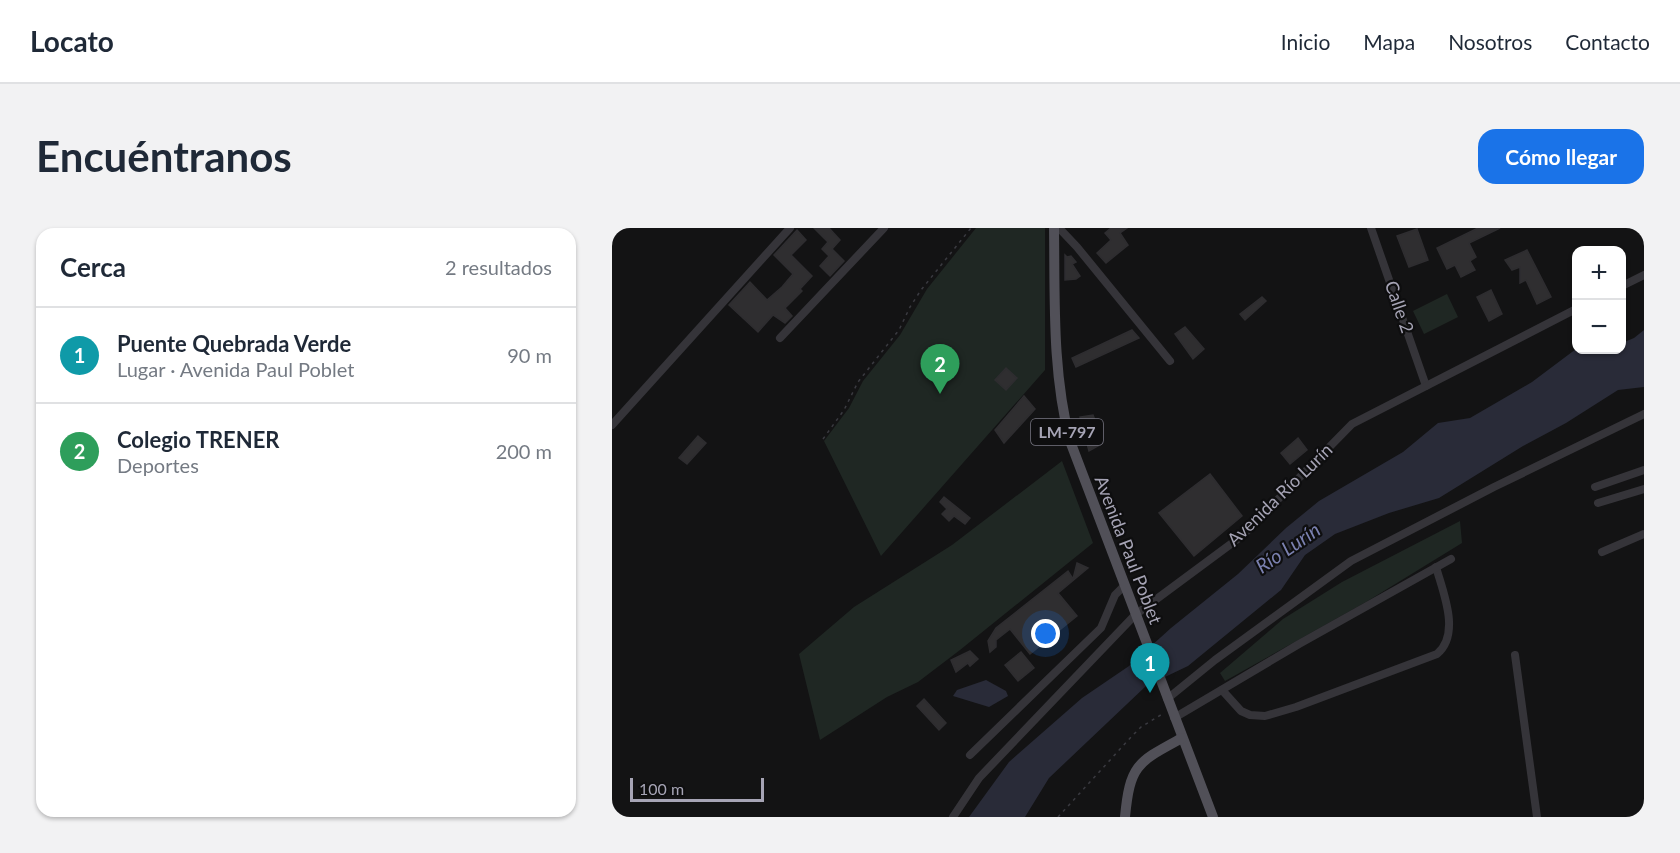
<!DOCTYPE html>
<html lang="es">
<meta charset="utf-8">
<style>
:root{--surface:#fff;--page:#f2f2f3;--text:#1f2937;--muted:#747a83;--line:#e0e1e3;--accent:#1a73e8}
body{margin:0;font-family:Lato,sans-serif;background:var(--page);color:var(--text)}
.controls{position:absolute;right:18px;top:18px;display:grid;overflow:hidden;border-radius:12px;box-shadow:0 2px 4px #0004}
.controls button{width:54px;height:54px;display:grid;place-items:center;padding:0;border:0;border-bottom:2px solid var(--line);background:var(--surface);color:var(--text);font:30px sans-serif}
.scale{position:absolute;left:18px;bottom:15px;width:134px;box-sizing:border-box;padding-left:6px;border:3px solid #a6a4b5;border-top:0;font-size:16px;line-height:21px;white-space:nowrap;color:#a6a4b5;-webkit-text-stroke:4px #0e0e0f;paint-order:stroke}
.you{position:absolute;left:434px;top:406px;width:21px;height:21px;margin:-15px;border:4px solid #fff;border-radius:50%;background:#1a73e8;box-shadow:0 0 0 9px #1a73e833}
.badge{display:grid;place-items:center;width:39px;height:39px;border-radius:50%;background:var(--accent);color:#fff;font-size:20px;font-weight:700}
.pin{position:absolute;translate:-50% -50px;filter:drop-shadow(0 2px 3px #0008)}
.pin::after{content:'';position:absolute;top:32px;width:21px;height:18px;background:inherit;clip-path:polygon(0 0,100% 0,50% 100%)}
.list{margin:0;padding:0;list-style:none}
h2{display:flex;justify-content:space-between;align-items:center;height:78px;margin:0;padding:0 24px;font-size:26px}
h2 small{font-size:20px;font-weight:400;color:var(--muted)}
.list li{display:grid;grid-template-columns:39px 1fr auto;gap:18px;align-items:center;box-sizing:border-box;height:96px;padding:0 24px;border-top:2px solid var(--line)}
.list b{display:block;font-size:22px;white-space:nowrap}
.list p{margin:0;font-size:20px;white-space:nowrap;color:var(--muted)}
.list em{font-size:20px;font-style:normal;color:var(--muted)}
.map{position:relative;flex:none;width:1032px;height:589px;overflow:hidden;border-radius:18px}
header{display:flex;align-items:center;gap:36px;box-sizing:border-box;height:84px;padding:0 30px;background:var(--surface);border-bottom:2px solid var(--line)}
header strong{font-size:28px}
nav{display:flex;gap:33px;margin-inline-start:auto;font-size:21px}
.intro{display:flex;align-items:center;justify-content:space-between;box-sizing:border-box;height:144px;padding:0 36px}
h1{margin:0;font-size:42px}
.button{padding:15px 27px;border-radius:18px;background:var(--accent);color:#fff;font-size:21px;font-weight:700}
main{display:flex;gap:36px;padding:0 36px}
aside{flex:1;background:var(--surface);border-radius:18px;box-shadow:0 2px 4px #0004}
.map>svg:first-child{display:block}
.green{fill:#1f2723}
.water{fill:#292b38}
.building{fill:#2f2e30;stroke:#2e2d30;stroke-width:1.5}
.lines{fill:none;stroke-linecap:round;stroke-linejoin:round}
.path{stroke:#3a3a40;stroke-width:1.5;stroke-dasharray:3 4.5;stroke-linecap:butt}
.minor{stroke:#353439;stroke-width:8}
.major{stroke:#515058;stroke-width:10}
.labels{text-anchor:middle;stroke-width:4.5;stroke-linejoin:round;paint-order:stroke}
.shield{fill:#0e0e0f;stroke:#787783;stroke-width:1.5}
.shield-label{font-size:16px;font-weight:bold;fill:#a6a4b5}
.street-label{font-size:18px;fill:#a6a4b5;stroke:#0e0e0f}
.water-label{font-size:20px;font-style:italic;fill:#7b81b0;stroke:#0e0e0f}
</style>
<header>
<strong>Locato</strong>
<nav><a>Inicio</a><a>Mapa</a><a>Nosotros</a><a>Contacto</a></nav>
</header>
<div class="intro"><h1>Encuéntranos</h1><a class="button">Cómo llegar</a></div>
<main>
<aside>
<h2>Cerca<small>2 resultados</small></h2>
<ul class="list">
<li><span class="badge" style="background:#0f9aa8">1</span><div><b>Puente Quebrada Verde</b><p>Lugar · Avenida Paul Poblet</p></div><em>90 m</em></li>
<li><span class="badge" style="background:#2e9e5b">2</span><div><b>Colegio TRENER</b><p>Deportes</p></div><em>200 m</em></li>
</ul>
</aside>
<div class="map">
<svg width="1032" height="589" viewBox="0 0 1032 589">
<rect width="100%" height="100%" fill="#131314"/>
<g class="green">
<path d="M364,0H433V142L269,328L212,213L237,180L251,153L288,107L315,61Z"/>
<path d="M835,66L846,89L812,106L801,83Z"/>
<path d="M450,233L481,315L348,422L306,454L275,469L208,512L187,426L242,379L340,317Z"/>
<path d="M848,293L850,315L754,374L613,453L608,445L671,391L730,354Z"/>
</g>
<g class="water">
<path d="M1032,102V159L1006,162L954,195L911,218L827,270L777,285L723,306L693,327L669,362L576,438L534,458L437,550L413,589H357L397,534L470,470L517,438L559,400L626,346L674,300L707,273L791,224L826,195L858,190L920,154L964,121L1010,122V115L1022,110Z"/>
<path d="M374,452L394,463L396,468L377,479L341,468L345,462Z"/>
</g>
<g class="building">
<path d="M202,0H217L228,12L220,21L232,33L218,48L208,38L217,28L210,21L216,14Z"/>
<path d="M499,0H515L508,5L516,17L494,35L485,25L499,12L493,5Z"/>
<path d="M866,0H888L857,15L864,29L858,33L863,42L849,49L843,37L835,41L825,20Z"/>
<path d="M805,1L816,32L797,39L785,8Z"/>
<path d="M185,2L194,12L179,27L200,48L188,61L190,63L173,80L180,88L173,95L161,87L146,104L117,77L138,54L155,72L170,59L181,46L162,27Z"/>
<path d="M915,22L939,69L925,76L914,52L908,55V39L900,42L893,32Z"/>
<path d="M453,27L455,29L459,28L464,34L460,36L468,48L464,51L453,52Z"/>
<path d="M879,62L890,86L877,93L865,69Z"/>
<path d="M650,69L654,73L633,92L628,86Z"/>
<path d="M573,99L592,121L581,131L563,106Z"/>
<path d="M520,102L527,110L464,139L460,130Z"/>
<path d="M394,140L405,150L394,162L383,152Z"/>
<path d="M412,168L423,181L392,215L383,202Z"/>
<path d="M481,187L489,208L483,210L486,218L477,223L468,189Z"/>
<path d="M86,208L94,215L75,236L67,230Z"/>
<path d="M686,210L695,222L678,236L669,225Z"/>
<path d="M598,246L630,288L582,328L547,285Z"/>
<path d="M332,269L358,290L353,296L342,288L337,293L330,286L335,281L328,274Z"/>
<path d="M465,335L476,340L446,365L465,388L418,426L398,401L384,412V419L378,424L376,413L384,400L456,343L461,351Z"/>
<path d="M358,423L366,431L358,438L356,435L344,444L339,432Z"/>
<path d="M409,424L422,440L406,453L393,437Z"/>
<path d="M312,471L334,495L327,502L305,478Z"/>
</g>
<g class="lines">
<g class="path">
<path d="M211,211L232,182L246,154L287,102L298,79L309,62L359,0"/>
<path d="M446,589L520,508L529,499L552,485"/>
</g>
<g class="minor">
<path d="M447,0L465,19L558,133"/>
<path d="M759,0L814,158"/>
<path d="M1010,58L1032,47"/>
<path d="M168,110L272,0"/>
<path d="M0,197L178,0"/>
<path d="M983,259L1032,242"/>
<path d="M986,275L1032,261"/>
<path d="M990,324L1032,306"/>
<path d="M903,427L925,589"/>
<path d="M610,462L629,483L638,487L653,488L684,479L825,426C849,406 831,364 824,339"/>
<path d="M555,471L603,432L739,333L882,259L1032,186"/>
<path d="M562,490L687,416L839,331"/>
<path d="M358,527L489,400L503,367L512,358"/>
<path d="M341,589L367,550L523,387L631,307L740,196L964,81"/>
</g>
<g class="major">
<path d="M442,0C443,71 440,144 458,213L601,589"/>
<path d="M513,589C518,536 526,534 570,510"/>
</g>
</g>
<g class="labels">
<rect class="shield" x="419" y="191" width="72" height="26" rx="4.5"/>
<g class="shield-label">
<text x="455" y="210">LM-797</text>
</g>
<g class="street-label">
<text transform="translate(787 79) rotate(71)" y="6">Calle 2</text>
<text transform="translate(668 267) rotate(-44)" y="6">Avenida Río Lurín</text>
<text transform="translate(516 322) rotate(69)" y="6">Avenida Paul Poblet</text>
</g>
<g class="water-label">
<text transform="translate(676 320) rotate(-34)" y="7">Río Lurín</text>
</g>
</g>
</svg>
<div class="controls">
<button>+</button>
<button>−</button>
</div>
<div class="scale">100 m</div>
<div class="you"></div>
<div class="pin badge" style="left:538px;top:465px;background:#0f9aa8">1</div>
<div class="pin badge" style="left:328px;top:166px;background:#2e9e5b">2</div>
</div>
</main>
